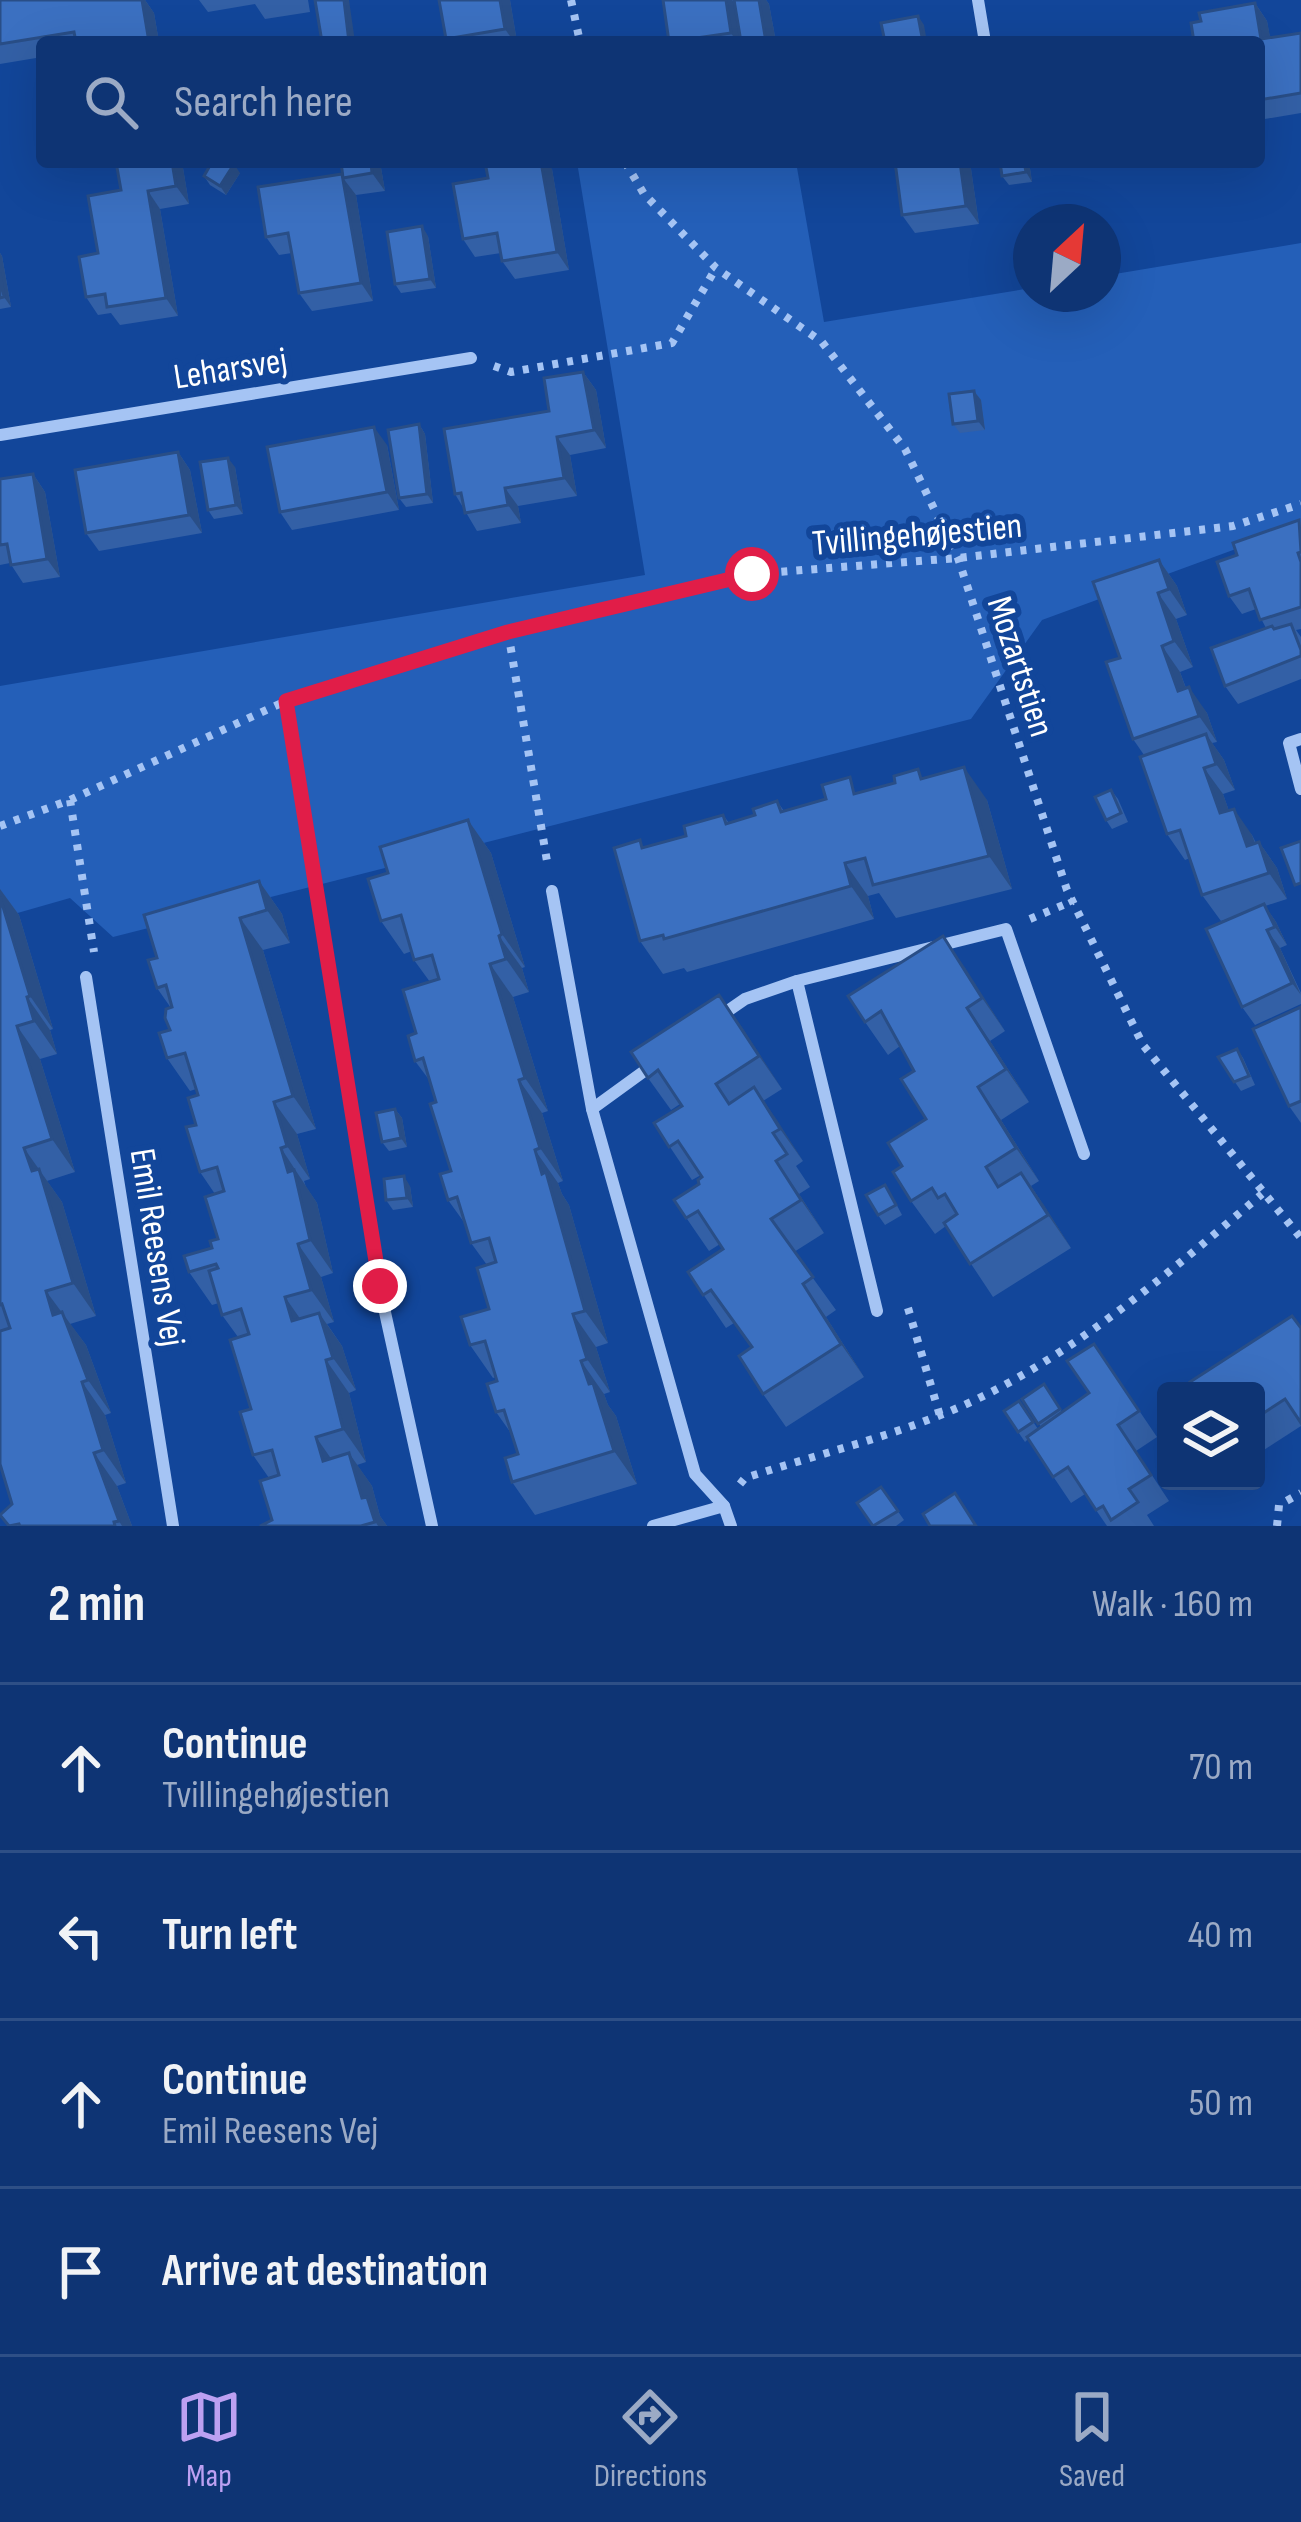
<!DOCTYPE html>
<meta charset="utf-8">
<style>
:root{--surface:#0e3474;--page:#1c3f7c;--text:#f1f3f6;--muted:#9baac5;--line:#2e4f86;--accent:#bca0f2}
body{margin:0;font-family:"Sofia Sans Condensed",sans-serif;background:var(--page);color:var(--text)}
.controls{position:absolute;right:36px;bottom:36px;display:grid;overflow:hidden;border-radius:12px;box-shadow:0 12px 48px #0002}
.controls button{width:108px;height:108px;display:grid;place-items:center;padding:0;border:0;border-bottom:3px solid var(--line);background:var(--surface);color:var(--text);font:60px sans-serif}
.compass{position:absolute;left:1013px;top:204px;width:108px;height:108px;border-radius:50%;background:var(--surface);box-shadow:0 12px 48px #0002;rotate:26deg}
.stop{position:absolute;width:36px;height:36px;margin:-27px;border:9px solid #e11d48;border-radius:50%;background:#fff}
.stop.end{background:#e11d48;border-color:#fff;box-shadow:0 3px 12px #0008}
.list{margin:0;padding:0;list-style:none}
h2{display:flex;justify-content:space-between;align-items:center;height:156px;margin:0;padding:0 48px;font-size:51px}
h2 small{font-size:39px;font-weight:400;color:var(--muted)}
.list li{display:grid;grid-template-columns:78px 1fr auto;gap:36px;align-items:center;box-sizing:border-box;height:168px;padding:0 48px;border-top:3px solid var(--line)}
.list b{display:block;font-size:45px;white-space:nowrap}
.list p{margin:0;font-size:39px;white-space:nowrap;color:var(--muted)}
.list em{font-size:39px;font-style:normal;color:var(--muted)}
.icon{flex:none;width:66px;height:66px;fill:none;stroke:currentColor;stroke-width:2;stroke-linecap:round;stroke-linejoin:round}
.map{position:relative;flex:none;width:1301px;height:1526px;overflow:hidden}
.search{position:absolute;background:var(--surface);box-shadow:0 12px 48px #0002;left:36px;right:36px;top:36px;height:132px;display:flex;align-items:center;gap:30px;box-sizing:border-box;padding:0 42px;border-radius:12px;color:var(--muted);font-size:45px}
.sheet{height:828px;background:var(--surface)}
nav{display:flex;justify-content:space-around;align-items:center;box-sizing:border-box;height:168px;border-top:3px solid var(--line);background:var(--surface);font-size:33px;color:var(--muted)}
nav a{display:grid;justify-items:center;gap:6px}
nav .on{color:var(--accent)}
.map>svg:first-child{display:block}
.green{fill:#245fb8}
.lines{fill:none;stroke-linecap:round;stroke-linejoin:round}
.path{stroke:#a5c4f4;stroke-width:8;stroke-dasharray:6 9;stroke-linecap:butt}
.minor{stroke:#a5c4f4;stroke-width:12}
.wall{fill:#3360a6}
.shaded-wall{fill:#294e87}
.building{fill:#3b70c1;stroke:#294e87;stroke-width:3}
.route{stroke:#e11d48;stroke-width:15}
.labels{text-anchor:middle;stroke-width:12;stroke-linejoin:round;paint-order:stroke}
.street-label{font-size:36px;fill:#fff;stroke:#12469a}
</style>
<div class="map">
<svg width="1301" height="1526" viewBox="0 0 1301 1526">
<rect width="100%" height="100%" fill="#12469a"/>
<path class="green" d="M577,162H796L824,322L1031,288V294H1103V276L1301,243V525L1042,620L971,719L113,937L70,898L0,918V686L645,575Z"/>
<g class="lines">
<g class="path">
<path d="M571,0L580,42"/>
<path d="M625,162L644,194L716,268L822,342L905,449L958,558L1067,890L1143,1045L1301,1238"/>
<path d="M494,366L511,372L672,343L716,268"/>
<path d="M508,632L548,867"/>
<path d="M286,701L327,954"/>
<path d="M70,800L94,952"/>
<path d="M0,826L70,800L286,701L508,632L752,574L958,558L1233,526L1301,504"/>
<path d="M1030,919L1073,901"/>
<path d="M908,1308L940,1416"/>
<path d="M740,1484L745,1478C809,1457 875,1441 938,1416C1057,1370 1165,1276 1262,1194"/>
<path d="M1277,1526L1279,1505L1301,1493"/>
</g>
<g class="minor">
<path d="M978,0L985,42"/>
<path d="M0,435L471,358"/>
<path d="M1301,739L1289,743L1301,789"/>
<path d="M552,891L592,1109L695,1474L724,1506"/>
<path d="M86,977L173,1526"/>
<path d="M331,979L379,1285L432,1526"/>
<path d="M797,981L877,1311"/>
<path d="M719,1017L745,999L797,981L1006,929L1084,1154"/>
<path d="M592,1109L654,1064"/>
<path d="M653,1526L724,1506L731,1526"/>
</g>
</g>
<g class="wall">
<path d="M0,0H145L154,13L159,42H42V57L0,64Z"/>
<path d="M199,0H308L310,12L265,19L255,4L208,12Z"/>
<path d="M510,0L517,42H448L446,39Z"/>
<path d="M663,0H766L769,4L776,42H669Z"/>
<path d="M1255,3L1267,21L1270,38L1301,33V113L1259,120V42L1201,21Z"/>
<path d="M182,162L189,204L160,209L178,316L120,325L111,313L98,315L86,297L98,253L121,190Z"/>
<path d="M380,162L385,191L356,195L373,301L312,311L299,293L292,253L279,255L266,237L342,174Z"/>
<path d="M970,162L979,224L915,233L902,215Z"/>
<path d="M1000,162H1029L1032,182L1009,185L1002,176Z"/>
<path d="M552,169L569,270L515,279L502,261L501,253L475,257L463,239L488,178Z"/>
<path d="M240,173L226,195L210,185L204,176Z"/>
<path d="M428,236L436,288L401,293L395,284Z"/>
<path d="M0,253L2,256L11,307L0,309Z"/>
<path d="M583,372L596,390L606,448L570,455L577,496L518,506L521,523L477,531L455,494L549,411Z"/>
<path d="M974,391L981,400L985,430L960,433L953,424Z"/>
<path d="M419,424L425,434L433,503L406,507L399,498Z"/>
<path d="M387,445L399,510L292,530L280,512Z"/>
<path d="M178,452L190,470L202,533L99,551L86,533Z"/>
<path d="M235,467L243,514L214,519L208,510Z"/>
<path d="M33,474L45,492L60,577L23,583L10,563L0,565V479Z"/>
<path d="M1301,522V629L1296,630L1301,637V679L1238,704L1225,686L1266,628L1256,609L1242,614L1229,596L1237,555Z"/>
<path d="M1159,560L1177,586L1187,615L1176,619L1193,667L1180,672L1186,688L1207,713L1217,742L1212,743L1224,760L1235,790L1223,794L1229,811L1252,835L1256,843L1259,842L1277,868L1287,899L1265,906L1276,922L1287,945L1280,948L1301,993V1004L1255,1025L1242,1007L1236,916L1221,921L1202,895L1190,858L1185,860L1167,834L1144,755L1133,739L1120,658Z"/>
<path d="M924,778L987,800L1012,889L896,918L879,893L868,896L874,919L687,972L684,968L663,974L640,941L645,848L686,836L723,815L729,823L755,815L777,801L784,811Z"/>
<path d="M1111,790L1118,799L1128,822L1112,829L1106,820Z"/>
<path d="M468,820L491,853L525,967L522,968L529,992L513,997L548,1111L542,1113L563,1181L558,1183L562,1194L569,1205L608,1343L596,1347L610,1392L604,1394L608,1405L616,1416L637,1484L535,1515L512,1482L518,1454L513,1436L496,1412V1377L493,1378L470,1345L489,1309L487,1265L471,1243L466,1225L448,1200L451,1171L436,1102L430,1081L415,1061L416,1033L430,982L414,960L412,951L404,954L381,921L388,873Z"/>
<path d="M259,881L282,914L290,943L263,950L316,1129L297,1134L310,1179L304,1181L306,1187L317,1203L333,1273L321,1277L334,1322L327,1324L342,1346L356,1390L349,1393L366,1462L357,1465L372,1486L380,1516L387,1526H260L272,1520L269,1478L253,1455L251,1409L238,1337L222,1315L219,1303L212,1305L189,1272L212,1248L218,1239L215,1194L200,1172L196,1125L198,1095L196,1089L190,1091L167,1058L171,1008L157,988Z"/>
<path d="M0,889L19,915L53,1029L50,1030L57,1054L40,1059L75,1172L47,1181L62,1202L96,1316L70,1324L86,1345L111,1413L105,1415L126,1483L117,1486L132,1526H8L12,1504L0,1464Z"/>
<path d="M943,936L1005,1031L990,1041L1029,1102L1001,1120L1039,1181L1031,1186L1071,1248L993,1297L946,1226L935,1234L911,1201L902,1166L916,1125L926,1119L914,1071L900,1046L888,1055L865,1022Z"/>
<path d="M719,995L782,1089L763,1101L803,1161L796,1166L810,1187L799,1194L824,1233L794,1252L836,1310L826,1317L864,1377L786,1427L763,1394L752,1347L734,1323L726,1328L688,1272L723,1249L720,1244L709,1251L674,1200L699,1184L702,1177L701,1175L692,1180L654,1123L682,1106L680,1104L671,1110L648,1078Z"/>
<path d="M1301,1007V1123L1289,1106Z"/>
<path d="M1237,1049L1243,1058L1255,1085L1241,1091L1218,1057Z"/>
<path d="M395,1109L402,1118L407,1147L389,1151L382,1142Z"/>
<path d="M410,1186L413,1207L393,1210L386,1200Z"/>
<path d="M891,1194L902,1215L885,1225L878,1215Z"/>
<path d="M1301,1328V1426L1256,1455V1391Z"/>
<path d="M1094,1344L1157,1437L1136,1451L1169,1501L1147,1515L1154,1526H1107L1085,1494L1071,1503L1028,1439L1025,1442L1004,1411L1019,1401L1038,1429L1041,1427L1022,1399L1044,1384L1062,1412L1089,1393Z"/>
<path d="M881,1487L904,1520L896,1526H873Z"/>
</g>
<g class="shaded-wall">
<path d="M142,0H145L154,13L159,42H149Z"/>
<path d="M344,0H349L355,42H349Z"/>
<path d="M500,0H510L517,42H514L505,29Z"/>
<path d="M726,0H732L736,6L742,42H737L731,33Z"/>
<path d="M759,0H766L769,4L776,42H766Z"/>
<path d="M1255,3L1267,21L1274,57L1261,39Z"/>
<path d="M918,16L924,25L927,42H923Z"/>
<path d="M172,162H182L189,204L176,186Z"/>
<path d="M371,162H380L385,191L372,173Z"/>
<path d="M541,162H547L552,169L569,270L557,252Z"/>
<path d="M960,162H970L979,224L966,206Z"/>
<path d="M1024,162H1029L1032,182L1026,172Z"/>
<path d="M234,164L240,173L226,195L220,186Z"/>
<path d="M343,178L356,195L373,301L361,283Z"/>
<path d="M148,191L160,209L178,316L166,298Z"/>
<path d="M422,226L428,236L436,288L430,279Z"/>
<path d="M0,253L2,256L11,307L4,297L0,273Z"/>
<path d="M583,372L596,390L606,448L594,430Z"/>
<path d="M974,391L981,400L985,430L978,421Z"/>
<path d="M419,424L425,434L433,503L427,494Z"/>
<path d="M374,427L387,445L399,510L387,492Z"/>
<path d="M557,437L570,455L577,496L564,478Z"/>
<path d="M178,452L190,470L202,533L189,515Z"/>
<path d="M228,458L235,467L243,514L236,505Z"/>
<path d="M33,474L45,492L60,577L47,559Z"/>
<path d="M505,488L518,506L521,523L508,505Z"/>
<path d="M1159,560L1177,586L1187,615L1169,589Z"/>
<path d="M1158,593L1176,619L1193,667L1174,641Z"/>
<path d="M1162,646L1180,672L1196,717L1178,691Z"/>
<path d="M1189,687L1207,713L1217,742L1199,716Z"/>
<path d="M1206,734L1224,760L1235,790L1216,764Z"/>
<path d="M964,767L987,800L1012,889L989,856Z"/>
<path d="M1204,768L1223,794L1239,839L1220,813Z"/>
<path d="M1234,809L1252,835L1266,872L1247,846Z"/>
<path d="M468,820L491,853L525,967L502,934Z"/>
<path d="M1259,842L1277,868L1287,899L1269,873Z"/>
<path d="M845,863L868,896L874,919L851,886Z"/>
<path d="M259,881L282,914L290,943L267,910Z"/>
<path d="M0,889L19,915L53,1029L30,996L0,897Z"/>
<path d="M1264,904L1276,922L1287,945L1275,927Z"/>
<path d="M240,918L263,950L316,1129L293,1096Z"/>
<path d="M1267,930L1280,948L1301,995L1292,983Z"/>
<path d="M499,936L522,968L529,992L506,959Z"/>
<path d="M943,936L966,969L1005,1031L982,998Z"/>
<path d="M490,964L513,997L548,1111L525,1078Z"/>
<path d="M719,995L742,1027L782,1089L759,1056Z"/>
<path d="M27,997L50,1030L57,1054L34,1021Z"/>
<path d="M967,1008L990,1041L1029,1102L1006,1069Z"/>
<path d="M17,1026L40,1059L75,1172L52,1139Z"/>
<path d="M519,1080L542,1113L563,1181L540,1148Z"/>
<path d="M754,1087L777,1120L803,1161L780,1129Z"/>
<path d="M978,1087L1001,1120L1039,1181L1016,1148Z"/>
<path d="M274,1102L297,1134L310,1179L287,1146Z"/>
<path d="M395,1109L402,1118L407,1147L401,1138Z"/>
<path d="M24,1148L62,1202L96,1316L73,1283Z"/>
<path d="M281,1148L317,1203L333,1273L310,1240Z"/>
<path d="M535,1150L558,1183L562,1194L569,1205L608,1343L585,1311Z"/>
<path d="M776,1161L799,1194L824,1233L801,1200Z"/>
<path d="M1021,1173L1044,1205L1071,1248L1048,1215Z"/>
<path d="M404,1176L410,1186L413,1207L407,1198Z"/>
<path d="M298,1244L321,1277L334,1322L311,1290Z"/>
<path d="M803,1284L826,1317L864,1377L841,1344Z"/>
<path d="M46,1291L86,1345L111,1413L88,1380L53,1315Z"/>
<path d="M285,1297L308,1330L292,1321Z"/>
<path d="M319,1313L342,1346L356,1390L333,1358Z"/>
<path d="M573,1314L596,1347L610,1392L587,1359Z"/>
<path d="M326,1360L349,1393L366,1462L343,1429Z"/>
<path d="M581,1361L604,1394L608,1405L616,1416L637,1484L614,1451Z"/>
<path d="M82,1382L105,1415L126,1483L103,1450Z"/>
<path d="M316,1437L339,1470L323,1461Z"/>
<path d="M94,1453L117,1486L132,1526H122L119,1521Z"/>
<path d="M349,1453L372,1486L380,1516L387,1526H378L362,1498Z"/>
</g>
<g class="building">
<path d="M0,0H142L149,42H76L74,32L0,44Z"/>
<path d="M315,0H344L349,42H322Z"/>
<path d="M439,0H500L505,29L446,39Z"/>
<path d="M663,0H726L731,33L669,42Z"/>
<path d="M734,0H759L766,42H741Z"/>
<path d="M1255,3L1261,39L1301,33V93L1259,100V42H1194L1191,23L1201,21L1199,13Z"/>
<path d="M918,16L923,42H885L881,23Z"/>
<path d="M116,162H172L176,186L148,191L166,298L107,307L105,294L86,297L79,257L98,253L88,196L121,190Z"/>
<path d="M212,162L234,164L220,186L204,176Z"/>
<path d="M341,162H371L372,173L343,178Z"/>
<path d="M485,162H541L557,252L502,261L497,233L463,239L453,184L488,178Z"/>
<path d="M895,162H960L966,206L902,215Z"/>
<path d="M1000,162H1024L1026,172L1002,176Z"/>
<path d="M342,174L361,283L299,293L288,233L266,237L258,187Z"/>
<path d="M422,226L430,279L395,284L387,232Z"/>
<path d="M0,273L4,297L0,298Z"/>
<path d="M583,372L594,430L557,437L564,478L505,488L508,505L465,513L461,493L455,494L444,429L549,411L544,378Z"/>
<path d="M974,391L978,421L953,424L949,394Z"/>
<path d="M419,424L427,494L399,498L388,430Z"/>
<path d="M374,427L387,492L280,512L267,447Z"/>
<path d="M178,452L189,515L86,533L75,470Z"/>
<path d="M228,458L236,505L208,510L200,462Z"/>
<path d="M33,474L47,559L11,565L7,544L0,545V479Z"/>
<path d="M1299,520L1301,552L1298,553L1301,562V607L1260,620L1249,589L1229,596L1217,562L1237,555L1233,543Z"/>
<path d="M1159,560L1169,589L1158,593L1174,641L1162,646L1178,691L1189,687L1199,716L1133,739L1106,662L1120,658L1093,582Z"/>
<path d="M1291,624L1301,650V656L1225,686L1211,648L1272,626L1274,629Z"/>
<path d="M1206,734L1216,764L1204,768L1220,813L1234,809L1247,846L1259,842L1269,873L1202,895L1180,830L1167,834L1140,757Z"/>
<path d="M964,767L989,856L873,885L865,858L845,863L851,886L664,939L663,935L640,941L614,848L640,840L642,848L686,836L684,826L723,815L726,824L755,815L753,809L777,801L781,812L826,799L822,785L850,777L854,794L895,783L894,776L918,769L921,779Z"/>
<path d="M1111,790L1121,813L1106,820L1095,797Z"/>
<path d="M468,820L502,934L499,936L506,959L490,964L525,1078L519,1080L540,1148L535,1150L542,1174L546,1172L585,1311L573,1314L587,1359L581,1361L589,1384L593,1383L614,1451L512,1482L505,1458L518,1454L504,1410L496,1412L487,1384L497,1381L485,1341L470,1345L461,1317L489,1309L477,1268L496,1262L489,1238L471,1243L457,1197L448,1200L440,1174L451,1171L430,1104L436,1102L423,1058L415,1061L408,1036L416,1033L403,990L439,979L432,955L414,960L401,915L381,921L368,879L388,873L380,847Z"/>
<path d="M1301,841V883L1295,885L1281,848Z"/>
<path d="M259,881L267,910L240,918L293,1096L274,1102L287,1146L281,1148L288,1172L294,1170L310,1240L298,1244L311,1290L285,1297L292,1321L319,1313L333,1358L326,1360L343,1429L316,1437L323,1461L349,1453L362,1498L367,1497L375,1522L361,1526H260L272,1520L260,1481L279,1475L272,1450L253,1455L240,1412L251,1409L230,1340L249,1334L241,1309L222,1315L209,1271L218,1268L216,1264L189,1272L184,1256L212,1248L210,1241L218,1239L205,1197L224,1191L217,1167L200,1172L186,1127L196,1125L188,1098L198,1095L185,1053L167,1058L159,1033L170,1030L165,1018L166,1009L172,1007L166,985L157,988L148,960L157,958L144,915Z"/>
<path d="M0,897L30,996L27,997L34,1021L17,1026L52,1139L24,1148L32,1171L39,1169L73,1283L46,1291L53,1315L62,1312L88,1380L82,1382L103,1450L94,1453L119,1521L114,1522L115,1526H20L19,1524L9,1526L0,1515L12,1504L0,1464V1331L10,1328L2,1304L0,1305Z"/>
<path d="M1264,904L1275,927L1267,930L1292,983L1242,1007L1206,929Z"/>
<path d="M943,936L982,998L967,1008L1006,1069L978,1087L1016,1148L986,1167L998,1187L1021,1173L1048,1215L970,1264L944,1223L957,1214L945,1194L938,1198L932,1188L911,1201L893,1172L902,1166L888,1143L926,1119L901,1079L914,1071L881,1011L865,1022L848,996Z"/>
<path d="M719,995L759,1056L716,1084L729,1104L754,1087L780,1129L773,1133L787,1154L776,1161L801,1200L771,1219L813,1277L803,1284L841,1344L763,1394L739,1356L752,1347L711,1290L703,1295L688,1272L723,1249L698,1211L686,1218L674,1200L699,1184L698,1180L702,1177L678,1141L669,1147L654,1123L682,1106L658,1070L648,1078L631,1052Z"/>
<path d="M1301,1007V1101L1289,1106L1253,1029Z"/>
<path d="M1237,1049L1249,1076L1234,1082L1218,1057Z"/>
<path d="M395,1109L401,1138L382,1142L376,1113Z"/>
<path d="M404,1176L407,1198L386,1200L384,1179Z"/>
<path d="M885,1185L896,1205L878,1215L866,1195Z"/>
<path d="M1292,1316L1301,1328V1423L1285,1399L1256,1418V1391H1196L1190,1382Z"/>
<path d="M1094,1344L1139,1411L1118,1425L1151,1475L1129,1489L1138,1502L1111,1520L1103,1506L1096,1510L1068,1467L1053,1477L1027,1437L1089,1393L1067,1361Z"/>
<path d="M1044,1384L1060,1409L1038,1424L1022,1399Z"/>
<path d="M1019,1401L1033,1422L1018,1432L1004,1411Z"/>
<path d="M881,1487L898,1511L873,1526L857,1503Z"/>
<path d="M955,1493L976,1526H930L923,1514Z"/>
</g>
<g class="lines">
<path class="route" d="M380,1286L286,701L508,632L752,574"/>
</g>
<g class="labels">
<g class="street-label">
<text transform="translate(230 367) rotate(-9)" y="13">Leharsvej</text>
<text transform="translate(917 533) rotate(-5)" y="13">Tvillingehøjestien</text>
<text transform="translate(1022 666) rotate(72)" y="13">Mozartstien</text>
<text transform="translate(159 1247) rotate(81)" y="13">Emil Reesens Vej</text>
</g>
</g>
</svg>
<div class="controls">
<button><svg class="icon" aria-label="layers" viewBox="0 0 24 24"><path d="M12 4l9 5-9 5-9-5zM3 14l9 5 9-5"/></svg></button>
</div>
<svg class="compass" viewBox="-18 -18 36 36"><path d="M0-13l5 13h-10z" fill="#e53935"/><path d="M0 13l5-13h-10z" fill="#9baac5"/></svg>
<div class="stop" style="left:752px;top:574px"></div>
<div class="stop end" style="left:380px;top:1286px"></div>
<div class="search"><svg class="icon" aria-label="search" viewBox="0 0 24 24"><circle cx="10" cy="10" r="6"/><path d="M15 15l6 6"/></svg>Search here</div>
</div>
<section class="sheet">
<h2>2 min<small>Walk · 160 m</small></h2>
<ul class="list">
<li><svg class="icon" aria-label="ahead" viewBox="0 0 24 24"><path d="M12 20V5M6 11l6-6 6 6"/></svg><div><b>Continue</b><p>Tvillingehøjestien</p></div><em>70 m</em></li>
<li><svg class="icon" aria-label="left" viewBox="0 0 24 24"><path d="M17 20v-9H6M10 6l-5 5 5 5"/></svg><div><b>Turn left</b></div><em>40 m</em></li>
<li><svg class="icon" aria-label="ahead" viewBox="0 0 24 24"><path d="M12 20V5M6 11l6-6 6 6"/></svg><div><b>Continue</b><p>Emil Reesens Vej</p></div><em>50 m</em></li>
<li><svg class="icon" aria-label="arrive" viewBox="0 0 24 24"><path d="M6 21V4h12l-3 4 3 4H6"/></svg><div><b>Arrive at destination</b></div></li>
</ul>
</section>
<nav>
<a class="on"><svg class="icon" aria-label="map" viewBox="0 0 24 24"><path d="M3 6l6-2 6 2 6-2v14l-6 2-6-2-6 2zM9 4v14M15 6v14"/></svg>Map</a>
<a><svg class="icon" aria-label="directions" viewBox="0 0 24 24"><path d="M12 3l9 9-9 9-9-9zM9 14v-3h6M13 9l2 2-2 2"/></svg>Directions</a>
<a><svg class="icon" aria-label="saved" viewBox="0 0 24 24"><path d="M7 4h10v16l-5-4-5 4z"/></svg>Saved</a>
</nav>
